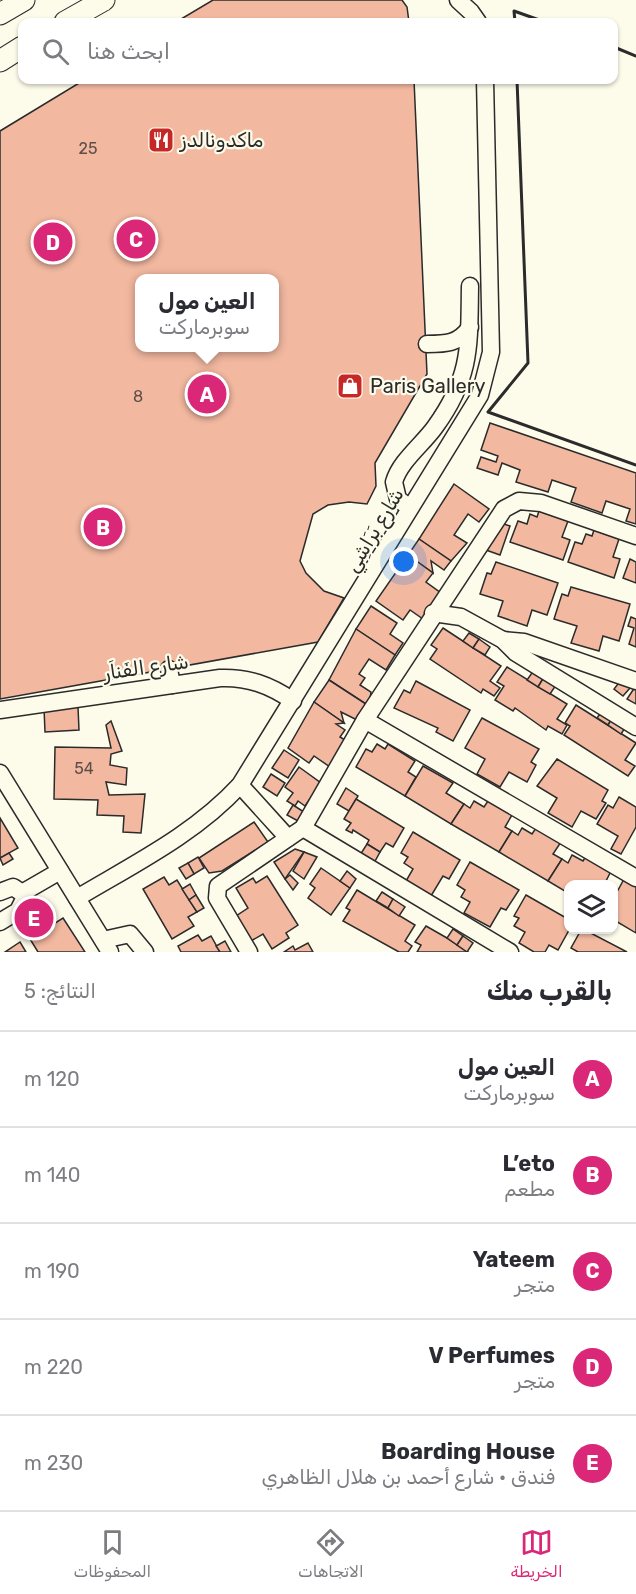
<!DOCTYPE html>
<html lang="ar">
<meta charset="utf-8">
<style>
:root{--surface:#fff;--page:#f7f7f7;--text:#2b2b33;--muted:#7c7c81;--line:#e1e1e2;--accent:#db2777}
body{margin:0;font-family:Rubik,Vazirmatn,sans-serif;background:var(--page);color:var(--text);direction:rtl}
.controls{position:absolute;right:18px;bottom:18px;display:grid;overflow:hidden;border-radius:12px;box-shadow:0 2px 4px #0004}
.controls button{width:54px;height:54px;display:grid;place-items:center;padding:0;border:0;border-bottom:2px solid var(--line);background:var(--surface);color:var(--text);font:30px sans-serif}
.you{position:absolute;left:404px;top:562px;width:21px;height:21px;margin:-15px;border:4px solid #fff;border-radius:50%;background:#1a73e8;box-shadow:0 0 0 9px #1a73e833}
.badge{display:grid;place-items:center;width:39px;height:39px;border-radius:50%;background:var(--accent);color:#fff;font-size:20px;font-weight:700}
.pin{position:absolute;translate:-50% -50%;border:3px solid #fff;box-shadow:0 2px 6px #0006}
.popup{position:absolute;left:135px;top:274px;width:144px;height:78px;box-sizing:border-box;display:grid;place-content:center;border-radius:12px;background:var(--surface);filter:drop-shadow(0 2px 4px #0005);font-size:20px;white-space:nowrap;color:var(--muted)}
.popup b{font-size:22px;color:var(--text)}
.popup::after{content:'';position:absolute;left:50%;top:100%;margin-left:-12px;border:12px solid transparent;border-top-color:var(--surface)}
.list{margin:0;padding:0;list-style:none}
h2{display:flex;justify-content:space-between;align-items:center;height:78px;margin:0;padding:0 24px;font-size:26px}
h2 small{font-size:20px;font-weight:400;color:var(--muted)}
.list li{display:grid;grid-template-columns:39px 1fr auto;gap:18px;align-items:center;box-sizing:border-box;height:96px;padding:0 24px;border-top:2px solid var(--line)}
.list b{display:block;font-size:22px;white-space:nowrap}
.list p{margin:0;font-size:20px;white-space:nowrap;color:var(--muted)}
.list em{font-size:20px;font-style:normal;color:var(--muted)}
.icon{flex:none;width:33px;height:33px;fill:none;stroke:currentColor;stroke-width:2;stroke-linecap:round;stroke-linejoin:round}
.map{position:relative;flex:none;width:636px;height:952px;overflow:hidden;direction:ltr}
.search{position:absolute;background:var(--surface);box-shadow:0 2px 4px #0004;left:18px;right:18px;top:18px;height:66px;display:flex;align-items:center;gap:15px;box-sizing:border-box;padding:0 21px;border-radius:12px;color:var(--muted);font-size:22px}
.sheet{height:558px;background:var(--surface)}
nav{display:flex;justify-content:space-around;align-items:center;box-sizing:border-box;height:84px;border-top:2px solid var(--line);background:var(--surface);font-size:16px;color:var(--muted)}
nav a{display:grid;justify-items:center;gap:3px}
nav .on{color:var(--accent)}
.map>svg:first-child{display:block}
.building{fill:#f2b8a0;stroke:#2b2b2b;stroke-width:1.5;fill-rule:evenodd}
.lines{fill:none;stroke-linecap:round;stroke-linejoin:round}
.minor-casing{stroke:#2b2b2b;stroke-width:19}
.major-casing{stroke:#2b2b2b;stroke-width:23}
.minor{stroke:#fdfbea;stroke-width:16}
.major{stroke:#fdfbea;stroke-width:21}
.wall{stroke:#2b2b2b;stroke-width:3}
.labels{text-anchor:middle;stroke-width:4.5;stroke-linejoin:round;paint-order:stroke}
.number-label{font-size:16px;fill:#5d4e48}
.poi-label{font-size:20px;fill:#2b2b2b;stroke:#fdfbea;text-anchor:start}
.street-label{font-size:20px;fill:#2b2b2b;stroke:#fdfbea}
</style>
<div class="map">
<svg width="636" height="952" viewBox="0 0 636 952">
<rect width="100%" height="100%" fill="#fdfbea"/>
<g class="building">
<path d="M213,0H402L407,7L409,22H176Z"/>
<path d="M84,80H414L427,374L375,463L376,486L367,504L349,502L328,505L313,514L300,561L306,573L324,591L344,598L318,642L0,699V131ZM140,278H274V348H140Z"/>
<path d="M490,423L636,473V524L626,521L630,509L606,501L602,513L571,502L576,488L552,480L548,492L516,482L520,470L502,463L498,475L477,468L481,457L496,462L498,456L481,450Z"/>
<path d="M454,484L489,509L479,522L468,514L454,535L467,543L451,561L419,539Z"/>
<path d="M539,511L568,521L562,537L570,540L563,560L510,542L518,521L527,524L530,514L537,517Z"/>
<path d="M501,523L510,526L500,555L486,550Z"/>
<path d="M594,530L619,539L613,557L620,559L614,578L568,562L575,542L582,544L586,534L592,536Z"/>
<path d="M419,539L451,561L444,570L431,561L433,573L408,555Z"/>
<path d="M408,555L433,573L426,582L441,593L423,619L410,610L403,620L376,601Z"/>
<path d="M630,559L636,562V583L623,578Z"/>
<path d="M496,562L558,583L547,615L532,610L527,626L498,616L503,601L480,594L487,573L491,574Z"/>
<path d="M571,587L630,604L619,641L603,636L599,651L571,643L577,626L554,619L562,594L568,596Z"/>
<path d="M371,606L397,623L390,634L403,643L395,655L356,629Z"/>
<path d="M631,617L636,619V647L629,644L634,628L628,626Z"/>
<path d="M443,628L501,666L490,681L500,688L494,696L483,689L481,693L430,659L437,649L431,645Z"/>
<path d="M356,629L395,655L386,670L369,659L359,674L365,678L360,685L371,692L369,706L329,680Z"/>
<path d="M469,633L479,639L473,648L463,641Z"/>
<path d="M479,639L490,647L485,655L473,648Z"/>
<path d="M507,667L567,704L557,719L567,725L562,734L548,726L546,730L515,708L513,711L495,700L504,686L497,682Z"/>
<path d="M534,670L544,677L538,687L527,680Z"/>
<path d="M544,677L556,685L550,694L538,687Z"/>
<path d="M329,680L369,706L359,721L341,712L344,723L314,702Z"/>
<path d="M621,680L630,688L623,696L614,689Z"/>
<path d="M416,681L470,710L453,741L436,732L438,728L394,708L404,690L410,693Z"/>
<path d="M635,687L636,688V704L627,699Z"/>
<path d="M314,702L344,723L336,724L345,730L340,737L350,743L333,769L314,756L309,763L288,748Z"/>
<path d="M576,705L636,743L625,760L635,766L628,776L564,735L570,726L565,723Z"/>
<path d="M78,707L79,730L45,732L44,708Z"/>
<path d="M602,711L613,717L608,725L597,718Z"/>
<path d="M613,717L627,725L621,734L608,725Z"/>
<path d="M482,718L539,749L531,762L536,765L527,782L509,772L500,787L477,774L485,759L465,748Z"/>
<path d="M111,721L122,751L111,754L110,765L127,768L126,785L106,782L109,795L145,794L141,833L123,832L124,816L97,815L98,800L54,799L55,747L111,748L106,725Z"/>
<path d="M377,744L385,749L388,744L415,761L408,772L416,777L405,796L356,767L366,749L372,752Z"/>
<path d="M284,750L299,760L288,778L272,768Z"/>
<path d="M557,759L608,790L602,801L606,803L596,819L581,811L572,827L548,813L557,798L537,786Z"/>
<path d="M423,766L453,783L446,793L464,804L451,824L405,796Z"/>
<path d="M299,767L321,783L305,806L298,801L295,806L287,801L293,793L285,787Z"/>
<path d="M271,774L285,783L277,796L263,787Z"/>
<path d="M346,788L358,796L349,811L337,804Z"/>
<path d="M619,797L636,807V827L621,854L611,849L618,836L597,824L608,805L613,808Z"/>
<path d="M356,799L404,828L393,847L386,843L380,852L367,844L369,840L353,830L352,833L346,830L351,823L344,819Z"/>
<path d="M474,801L484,807L488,801L512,815L505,827L512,831L499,852L451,824L464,804L470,808Z"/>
<path d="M293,805L304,812L298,821L287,815Z"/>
<path d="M0,818L18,848L0,858Z"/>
<path d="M254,822L268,842L222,871L209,873L199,858Z"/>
<path d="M522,828L532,834L536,828L561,842L553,854L562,859L548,881L499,852L512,831L518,835Z"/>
<path d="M413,832L460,860L449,879L443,876L431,896L406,881L413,869L404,863L408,857L401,853Z"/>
<path d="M367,844L380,852L374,863L360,855Z"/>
<path d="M295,849L304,852L285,879L274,862Z"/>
<path d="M304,852L317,857L304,879L293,871Z"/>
<path d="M9,853L13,859L3,865L0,858Z"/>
<path d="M572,855L583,861L586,856L611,871L604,885H568V893L548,881L562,859L568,863Z"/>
<path d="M198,857L204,868L194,874L188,863Z"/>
<path d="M470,862L519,890L506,910L501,908L490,927L464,913L470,902L461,897L465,890L457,885Z"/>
<path d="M188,863L194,874L186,879L179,868Z"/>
<path d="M321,868L350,888L331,915L308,898L315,888L310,884Z"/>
<path d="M347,871L356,879L350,888L340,881Z"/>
<path d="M290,875L298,883L293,890L285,879Z"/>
<path d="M267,876L298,925L286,933L289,938L272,949L263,934L251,941L236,916L248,908L236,888L253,878L256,883Z"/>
<path d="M164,877L169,885L177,880L197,912L188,917L194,926L172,939L143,889Z"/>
<path d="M624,879L636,886V933L614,920V890L617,892Z"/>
<path d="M190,884L196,895L189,900L182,889Z"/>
<path d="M357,890L415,925L405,941L412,946L408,952H399L343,921L350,910L346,908Z"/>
<path d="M382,892L393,899L388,908L376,901Z"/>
<path d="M196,895L204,908L197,912L189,900Z"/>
<path d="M526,895L568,919L569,930L558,950L549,945L545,952H534L519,943L525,932L514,926L519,918L514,916Z"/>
<path d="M393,899L405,907L399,916L388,908Z"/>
<path d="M63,918L85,952H38L30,939Z"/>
<path d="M426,926L447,938L468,952H417L421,945L415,942Z"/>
<path d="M453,929L463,936L457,945L447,938Z"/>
<path d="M581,930H585L627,952H578L571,948Z"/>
<path d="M198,935L202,941L211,936L220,952H181L178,946Z"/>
<path d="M463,936L473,943L467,952L457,945Z"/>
<path d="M225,941L231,952H220L216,946Z"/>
<path d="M20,942L26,952H5Z"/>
<path d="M308,943L313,952H284L293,946L295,950Z"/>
</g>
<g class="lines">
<g class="minor-casing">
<g id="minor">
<path d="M458,0L471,12L478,22"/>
<path d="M427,344C445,344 459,344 470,327"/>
<path d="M410,508L398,499L394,482C400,461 423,444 435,427C472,376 469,345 470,286"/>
<path d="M433,613L461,617L503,640L516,653L636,727"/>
<path d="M503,640L524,642L636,681"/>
<path d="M169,669L172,685"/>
<path d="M0,710L220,678C248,677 270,685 293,701"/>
<path d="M365,720L636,878"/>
<path d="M0,773L110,952"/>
<path d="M240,785L288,838"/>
<path d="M303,828L510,952"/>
<path d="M0,892L13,887L22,893L24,899L18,911L0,922"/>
<path d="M22,893L60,871"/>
<path d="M77,898C134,864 195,834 240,785L480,395L491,352L485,80"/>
<path d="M103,940L130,934L145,952"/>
<path d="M249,952L217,898L218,886L303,828L365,720L504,509L519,501L541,503L636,536"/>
</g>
</g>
<g class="major-casing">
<g id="major">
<path d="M0,14L24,0"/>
<path d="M65,22L104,0"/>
<path d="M0,61L22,47"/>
</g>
</g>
<use href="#minor" class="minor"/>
<use href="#major" class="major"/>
<g class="wall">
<path d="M515,22L514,11L545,22"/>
<path d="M614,47L636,56"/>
<path d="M517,80L528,363L488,412L636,465"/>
</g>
</g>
<defs>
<g id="restaurant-square" transform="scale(1.35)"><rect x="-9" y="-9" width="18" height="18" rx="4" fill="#c62828" stroke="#fdfbea"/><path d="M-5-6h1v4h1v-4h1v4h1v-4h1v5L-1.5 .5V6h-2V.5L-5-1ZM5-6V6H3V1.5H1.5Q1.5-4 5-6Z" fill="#fff"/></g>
<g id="shop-square" transform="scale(1.35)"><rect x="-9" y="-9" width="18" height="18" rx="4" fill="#c62828" stroke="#fdfbea"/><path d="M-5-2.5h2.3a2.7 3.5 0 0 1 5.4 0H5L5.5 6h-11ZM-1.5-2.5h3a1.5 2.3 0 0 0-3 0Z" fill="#fff"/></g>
</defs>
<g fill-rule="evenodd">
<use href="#restaurant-square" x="161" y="140"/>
<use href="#shop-square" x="350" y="386"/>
</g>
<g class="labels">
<g class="number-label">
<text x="88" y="154">25</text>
<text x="138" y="402">8</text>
<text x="84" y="774">54</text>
</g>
<g class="poi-label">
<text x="180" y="147">ماكدونالدز</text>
<text x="370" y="393">Paris Gallery</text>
</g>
<g class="street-label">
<text transform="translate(374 530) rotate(-59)" y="7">شارع بَرَاشِي</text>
<text transform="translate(146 667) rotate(-8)" y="7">شارع الفَناَر</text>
</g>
</g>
</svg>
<div class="controls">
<button><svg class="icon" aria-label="layers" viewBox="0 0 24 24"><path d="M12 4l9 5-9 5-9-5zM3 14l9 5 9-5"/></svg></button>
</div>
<div class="you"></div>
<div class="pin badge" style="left:207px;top:394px">A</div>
<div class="popup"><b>العين مول</b>سوبرماركت</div>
<div class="pin badge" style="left:103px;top:527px">B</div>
<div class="pin badge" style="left:136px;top:239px">C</div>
<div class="pin badge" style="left:53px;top:242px">D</div>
<div class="pin badge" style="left:34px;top:918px">E</div>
<div class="search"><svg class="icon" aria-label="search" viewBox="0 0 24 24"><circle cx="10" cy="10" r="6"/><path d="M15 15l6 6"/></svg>ابحث هنا</div>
</div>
<section class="sheet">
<h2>بالقرب منك<small>النتائج: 5</small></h2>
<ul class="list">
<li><span class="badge">A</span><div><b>العين مول</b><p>سوبرماركت</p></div><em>120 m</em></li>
<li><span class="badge">B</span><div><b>L’eto</b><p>مطعم</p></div><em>140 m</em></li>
<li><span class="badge">C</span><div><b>Yateem</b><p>متجر</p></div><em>190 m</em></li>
<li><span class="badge">D</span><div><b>V Perfumes</b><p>متجر</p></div><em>220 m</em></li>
<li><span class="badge">E</span><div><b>Boarding House</b><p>فندق · شارع أحمد بن هلال الظاهري</p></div><em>230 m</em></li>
</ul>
</section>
<nav>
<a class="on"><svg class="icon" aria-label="map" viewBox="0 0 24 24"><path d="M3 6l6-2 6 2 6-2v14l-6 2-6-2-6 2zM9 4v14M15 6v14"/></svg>الخريطة</a>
<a><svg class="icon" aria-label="directions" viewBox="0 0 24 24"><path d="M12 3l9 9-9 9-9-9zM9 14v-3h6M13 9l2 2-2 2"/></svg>الاتجاهات</a>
<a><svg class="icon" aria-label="saved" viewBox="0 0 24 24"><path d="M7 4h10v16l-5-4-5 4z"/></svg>المحفوظات</a>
</nav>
